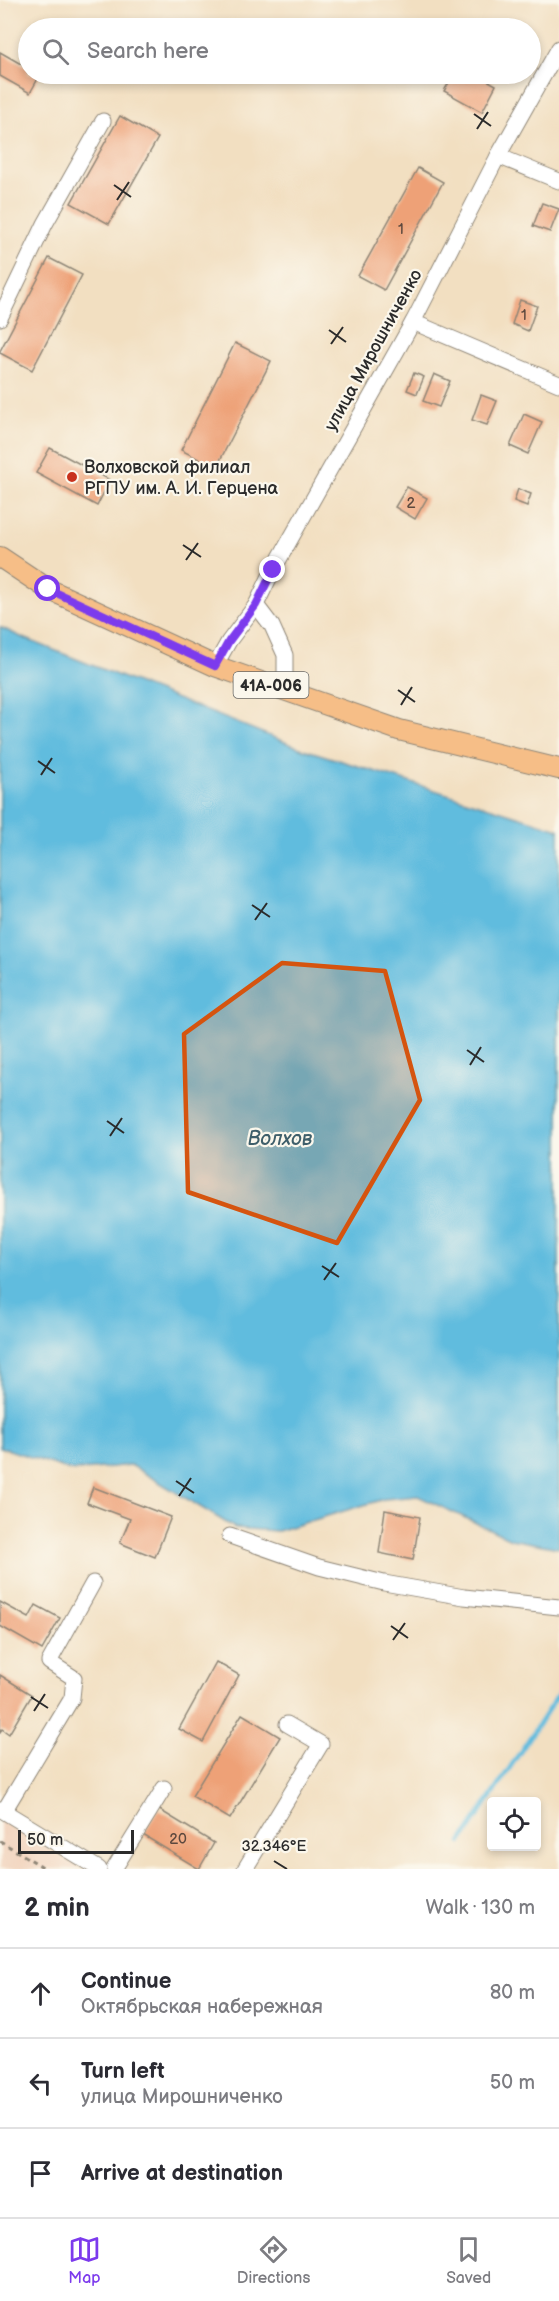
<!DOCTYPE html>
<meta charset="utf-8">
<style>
:root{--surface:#fff;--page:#f2f2f3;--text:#2b2b33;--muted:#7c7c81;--line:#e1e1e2;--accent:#7c3aed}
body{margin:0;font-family:"Balsamiq Sans",sans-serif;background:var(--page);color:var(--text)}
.controls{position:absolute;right:18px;bottom:18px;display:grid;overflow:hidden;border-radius:6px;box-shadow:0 3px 9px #0003}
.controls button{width:54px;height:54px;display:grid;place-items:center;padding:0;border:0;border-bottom:2px solid var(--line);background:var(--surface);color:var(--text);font:30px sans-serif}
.scale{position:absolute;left:18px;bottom:15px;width:116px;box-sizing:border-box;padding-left:6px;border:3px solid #2b2b2b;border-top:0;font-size:16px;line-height:21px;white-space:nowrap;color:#2b2b2b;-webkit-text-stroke:4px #fbf7ec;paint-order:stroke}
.stop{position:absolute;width:18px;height:18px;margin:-14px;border:4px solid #7c3aed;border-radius:50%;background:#fff}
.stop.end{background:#7c3aed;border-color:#fff;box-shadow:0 2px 6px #0008}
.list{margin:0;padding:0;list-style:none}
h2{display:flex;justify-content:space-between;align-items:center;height:78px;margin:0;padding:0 24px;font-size:26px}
h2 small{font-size:20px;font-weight:400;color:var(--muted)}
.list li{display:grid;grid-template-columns:39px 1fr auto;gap:18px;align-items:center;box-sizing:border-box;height:90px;padding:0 24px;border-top:2px solid var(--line)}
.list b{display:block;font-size:22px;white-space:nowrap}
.list p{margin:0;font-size:20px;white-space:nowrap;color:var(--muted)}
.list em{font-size:20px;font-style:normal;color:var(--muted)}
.icon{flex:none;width:33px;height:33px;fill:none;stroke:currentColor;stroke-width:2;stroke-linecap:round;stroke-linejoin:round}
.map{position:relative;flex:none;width:559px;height:1869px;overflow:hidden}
.search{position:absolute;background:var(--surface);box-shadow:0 3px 9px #0003;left:18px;right:18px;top:18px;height:66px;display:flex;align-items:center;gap:15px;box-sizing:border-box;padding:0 21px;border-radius:33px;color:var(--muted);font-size:22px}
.sheet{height:348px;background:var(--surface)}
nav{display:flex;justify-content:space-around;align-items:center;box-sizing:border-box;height:84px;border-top:2px solid var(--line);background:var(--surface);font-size:16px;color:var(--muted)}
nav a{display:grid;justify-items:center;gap:3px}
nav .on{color:var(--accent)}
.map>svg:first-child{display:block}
.built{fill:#f2d4be}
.water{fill:#60bcde;stroke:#467484;stroke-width:1.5}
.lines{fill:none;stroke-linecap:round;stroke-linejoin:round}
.stream{stroke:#60bcde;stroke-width:4.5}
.building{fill:#eea177}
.minor-casing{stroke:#8e8576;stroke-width:17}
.major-casing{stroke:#8e8576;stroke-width:22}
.path{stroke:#8e8576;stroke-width:3;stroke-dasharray:4.5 4.5;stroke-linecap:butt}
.minor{stroke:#fff;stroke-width:15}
.major{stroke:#f6be87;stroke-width:20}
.route{stroke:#7c3aed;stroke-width:8}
.marked{fill:#d5540f;fill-opacity:0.2;stroke:#d5540f;stroke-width:4.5;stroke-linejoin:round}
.ticks{fill:none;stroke:#2b2b2b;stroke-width:2}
.poi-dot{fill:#c8321e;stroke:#fbf7ec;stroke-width:2}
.labels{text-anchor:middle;stroke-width:4.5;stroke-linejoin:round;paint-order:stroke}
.number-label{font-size:15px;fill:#5c483e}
.shield{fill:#fbf7ec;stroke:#696865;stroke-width:1.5}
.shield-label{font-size:16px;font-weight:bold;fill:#2b2b2b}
.street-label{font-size:18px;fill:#2b2b2b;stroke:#fbf7ec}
.poi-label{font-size:18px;fill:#2b2b2b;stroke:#fbf7ec;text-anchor:start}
.water-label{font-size:20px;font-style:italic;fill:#3e5e6a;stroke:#fbf7ec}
.ticks-label{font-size:15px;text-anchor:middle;fill:#2b2b2b;stroke:#fbf7ec;stroke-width:4.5;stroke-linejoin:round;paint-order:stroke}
</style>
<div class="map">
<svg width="559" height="1869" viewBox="0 0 559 1869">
<rect width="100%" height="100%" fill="#fbf7ec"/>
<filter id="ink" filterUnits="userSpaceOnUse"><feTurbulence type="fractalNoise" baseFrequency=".0167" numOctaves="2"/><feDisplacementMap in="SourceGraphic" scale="12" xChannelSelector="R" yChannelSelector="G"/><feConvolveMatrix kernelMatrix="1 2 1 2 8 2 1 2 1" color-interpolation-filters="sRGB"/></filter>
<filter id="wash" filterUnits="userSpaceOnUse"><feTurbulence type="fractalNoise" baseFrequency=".008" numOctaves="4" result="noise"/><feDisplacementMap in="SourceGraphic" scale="24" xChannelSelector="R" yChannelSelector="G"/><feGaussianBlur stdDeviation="1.35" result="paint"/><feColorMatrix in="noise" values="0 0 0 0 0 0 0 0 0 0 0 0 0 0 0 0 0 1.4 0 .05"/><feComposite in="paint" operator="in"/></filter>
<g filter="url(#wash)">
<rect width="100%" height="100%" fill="#f2dfc1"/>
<path class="built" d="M0,1821L81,1869H0Z"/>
<path class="water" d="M0,627L21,637L300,748L559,829V1548L511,1539L418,1496L384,1499L277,1531L235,1528L131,1465L73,1471L0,1447Z"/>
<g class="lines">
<path class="stream" d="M461,1842L559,1693"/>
</g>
<g id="blocks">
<g class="building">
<path d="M0,52L28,68V74L40,75L30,93L0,76Z"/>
<path d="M454,74H476L496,85L482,112L444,91Z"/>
<path d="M120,116L158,138L109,224L71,203Z"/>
<path d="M418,168L443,182L384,290L358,276Z"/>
<path d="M542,203L559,209L550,232L533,226Z"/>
<path d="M49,258L82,275L32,370L0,353V351Z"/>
<path d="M520,300L537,306L528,331L512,324Z"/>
<path d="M235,343L271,361L216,468L181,450Z"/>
<path d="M414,373L424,377L417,394L407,390Z"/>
<path d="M434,374L450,381L439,407L423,401Z"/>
<path d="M481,395L497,401L487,425L472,420Z"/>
<path d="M524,414L542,422L528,454L510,446Z"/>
<path d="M50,448L110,480L97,506L36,473Z"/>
<path d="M407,487L427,498L415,519L395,507Z"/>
<path d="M518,489L531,494L527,506L514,501Z"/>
<path d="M93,1487L171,1517L155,1557L120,1543L130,1519L87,1503Z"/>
<path d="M385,1510L420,1517L413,1560L379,1553Z"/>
<path d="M0,1602L29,1618L36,1605L60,1618L42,1650L0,1626Z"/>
<path d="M216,1662L239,1675L203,1742L179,1729Z"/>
<path d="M0,1675L32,1695L9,1734L2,1729L0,1732Z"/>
<path d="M242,1714L280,1737L230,1819L192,1796Z"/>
<path d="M158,1809L214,1843L199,1869L143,1835Z"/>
</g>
</g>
</g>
<g filter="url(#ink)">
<use href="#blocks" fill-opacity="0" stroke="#8e8576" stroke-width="1.5"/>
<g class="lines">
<g class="minor-casing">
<g id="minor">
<path d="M498,156L559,181"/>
<path d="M0,318L45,224L103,121"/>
<path d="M413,322L559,384"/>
<path d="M256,605L272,626L285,655V690"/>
<path d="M215,666L229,641L256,605L273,570L413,322L498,156L559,48"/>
<path d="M230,1536L319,1567L384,1583L464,1597L559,1607"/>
<path d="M0,1809L99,1869"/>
<path d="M4,1811L72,1698L74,1678L49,1662L93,1583"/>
<path d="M114,1869L164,1788"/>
<path d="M245,1869L321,1744L287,1724"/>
</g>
</g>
<g class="major-casing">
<path id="major" d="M0,557L48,589L215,666L399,730L559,769"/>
</g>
<path class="path" d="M0,1841L46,1869"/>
<use href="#minor" class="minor"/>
<use href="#major" class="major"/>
</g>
</g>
<g class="lines" filter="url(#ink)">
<path class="route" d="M48,589L215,666L229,641L256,605L273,570"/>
</g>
<path class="marked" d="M282,963L385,971L420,1100L337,1243L188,1192L184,1034Z"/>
<path class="ticks" d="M474,114L491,126M477,129L488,112M114,185L131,197M117,200L129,182M329,330L346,342M331,344L343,327M183,545L201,557M186,560L198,543M398,690L415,702M401,705L412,687M38,761L55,773M41,775L52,758M252,905L270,917M255,920L267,903M467,1050L484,1062M470,1065L481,1047M107,1121L124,1133M110,1136L122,1118M322,1266L339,1277M324,1280L336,1263M176,1481L194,1493M179,1496L191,1478M391,1626L408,1638M393,1640L405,1623M31,1697L48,1708M34,1711L45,1694M274,1861L287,1869"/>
<circle class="poi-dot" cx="72" cy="477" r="6"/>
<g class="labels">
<g class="number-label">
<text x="401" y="234">1</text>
<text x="524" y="320">1</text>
<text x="411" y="508">2</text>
<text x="178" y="1844">20</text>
</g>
<rect class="shield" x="233.5" y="672" width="75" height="26" rx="4.5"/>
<g class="shield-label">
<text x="271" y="691">41А-006</text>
</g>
<g class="street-label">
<text transform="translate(373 350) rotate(-61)" y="6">улица Мирошниченко</text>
</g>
<g class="poi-label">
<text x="84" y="473">Волховской филиал<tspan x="84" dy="21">РГПУ им. А. И. Герцена</tspan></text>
</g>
<g class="water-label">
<text x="280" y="1145">Волхов</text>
</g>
</g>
<g class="ticks-label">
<text x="274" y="1851">32.346°E</text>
</g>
</svg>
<div class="controls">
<button><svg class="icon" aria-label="locate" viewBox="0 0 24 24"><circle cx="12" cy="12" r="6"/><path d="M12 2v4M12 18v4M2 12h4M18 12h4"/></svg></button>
</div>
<div class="scale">50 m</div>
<div class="stop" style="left:48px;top:589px"></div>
<div class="stop end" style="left:273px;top:570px"></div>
<div class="search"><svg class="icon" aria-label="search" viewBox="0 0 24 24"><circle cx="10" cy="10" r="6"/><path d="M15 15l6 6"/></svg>Search here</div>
</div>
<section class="sheet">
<h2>2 min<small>Walk · 130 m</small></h2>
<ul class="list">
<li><svg class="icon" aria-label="ahead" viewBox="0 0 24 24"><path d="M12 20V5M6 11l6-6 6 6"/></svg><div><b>Continue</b><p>Октябрьская набережная</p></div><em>80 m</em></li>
<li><svg class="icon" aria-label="left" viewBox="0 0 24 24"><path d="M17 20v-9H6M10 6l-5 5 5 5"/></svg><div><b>Turn left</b><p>улица Мирошниченко</p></div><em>50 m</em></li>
<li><svg class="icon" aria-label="arrive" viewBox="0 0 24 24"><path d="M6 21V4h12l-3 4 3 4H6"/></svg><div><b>Arrive at destination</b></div></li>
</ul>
</section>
<nav>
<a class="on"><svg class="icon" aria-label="map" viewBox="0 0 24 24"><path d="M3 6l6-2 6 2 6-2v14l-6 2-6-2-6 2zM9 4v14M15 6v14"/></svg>Map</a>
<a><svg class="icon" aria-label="directions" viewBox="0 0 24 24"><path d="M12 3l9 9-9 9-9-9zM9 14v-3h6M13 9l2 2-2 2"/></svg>Directions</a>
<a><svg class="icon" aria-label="saved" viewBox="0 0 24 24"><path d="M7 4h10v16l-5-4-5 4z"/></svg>Saved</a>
</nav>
